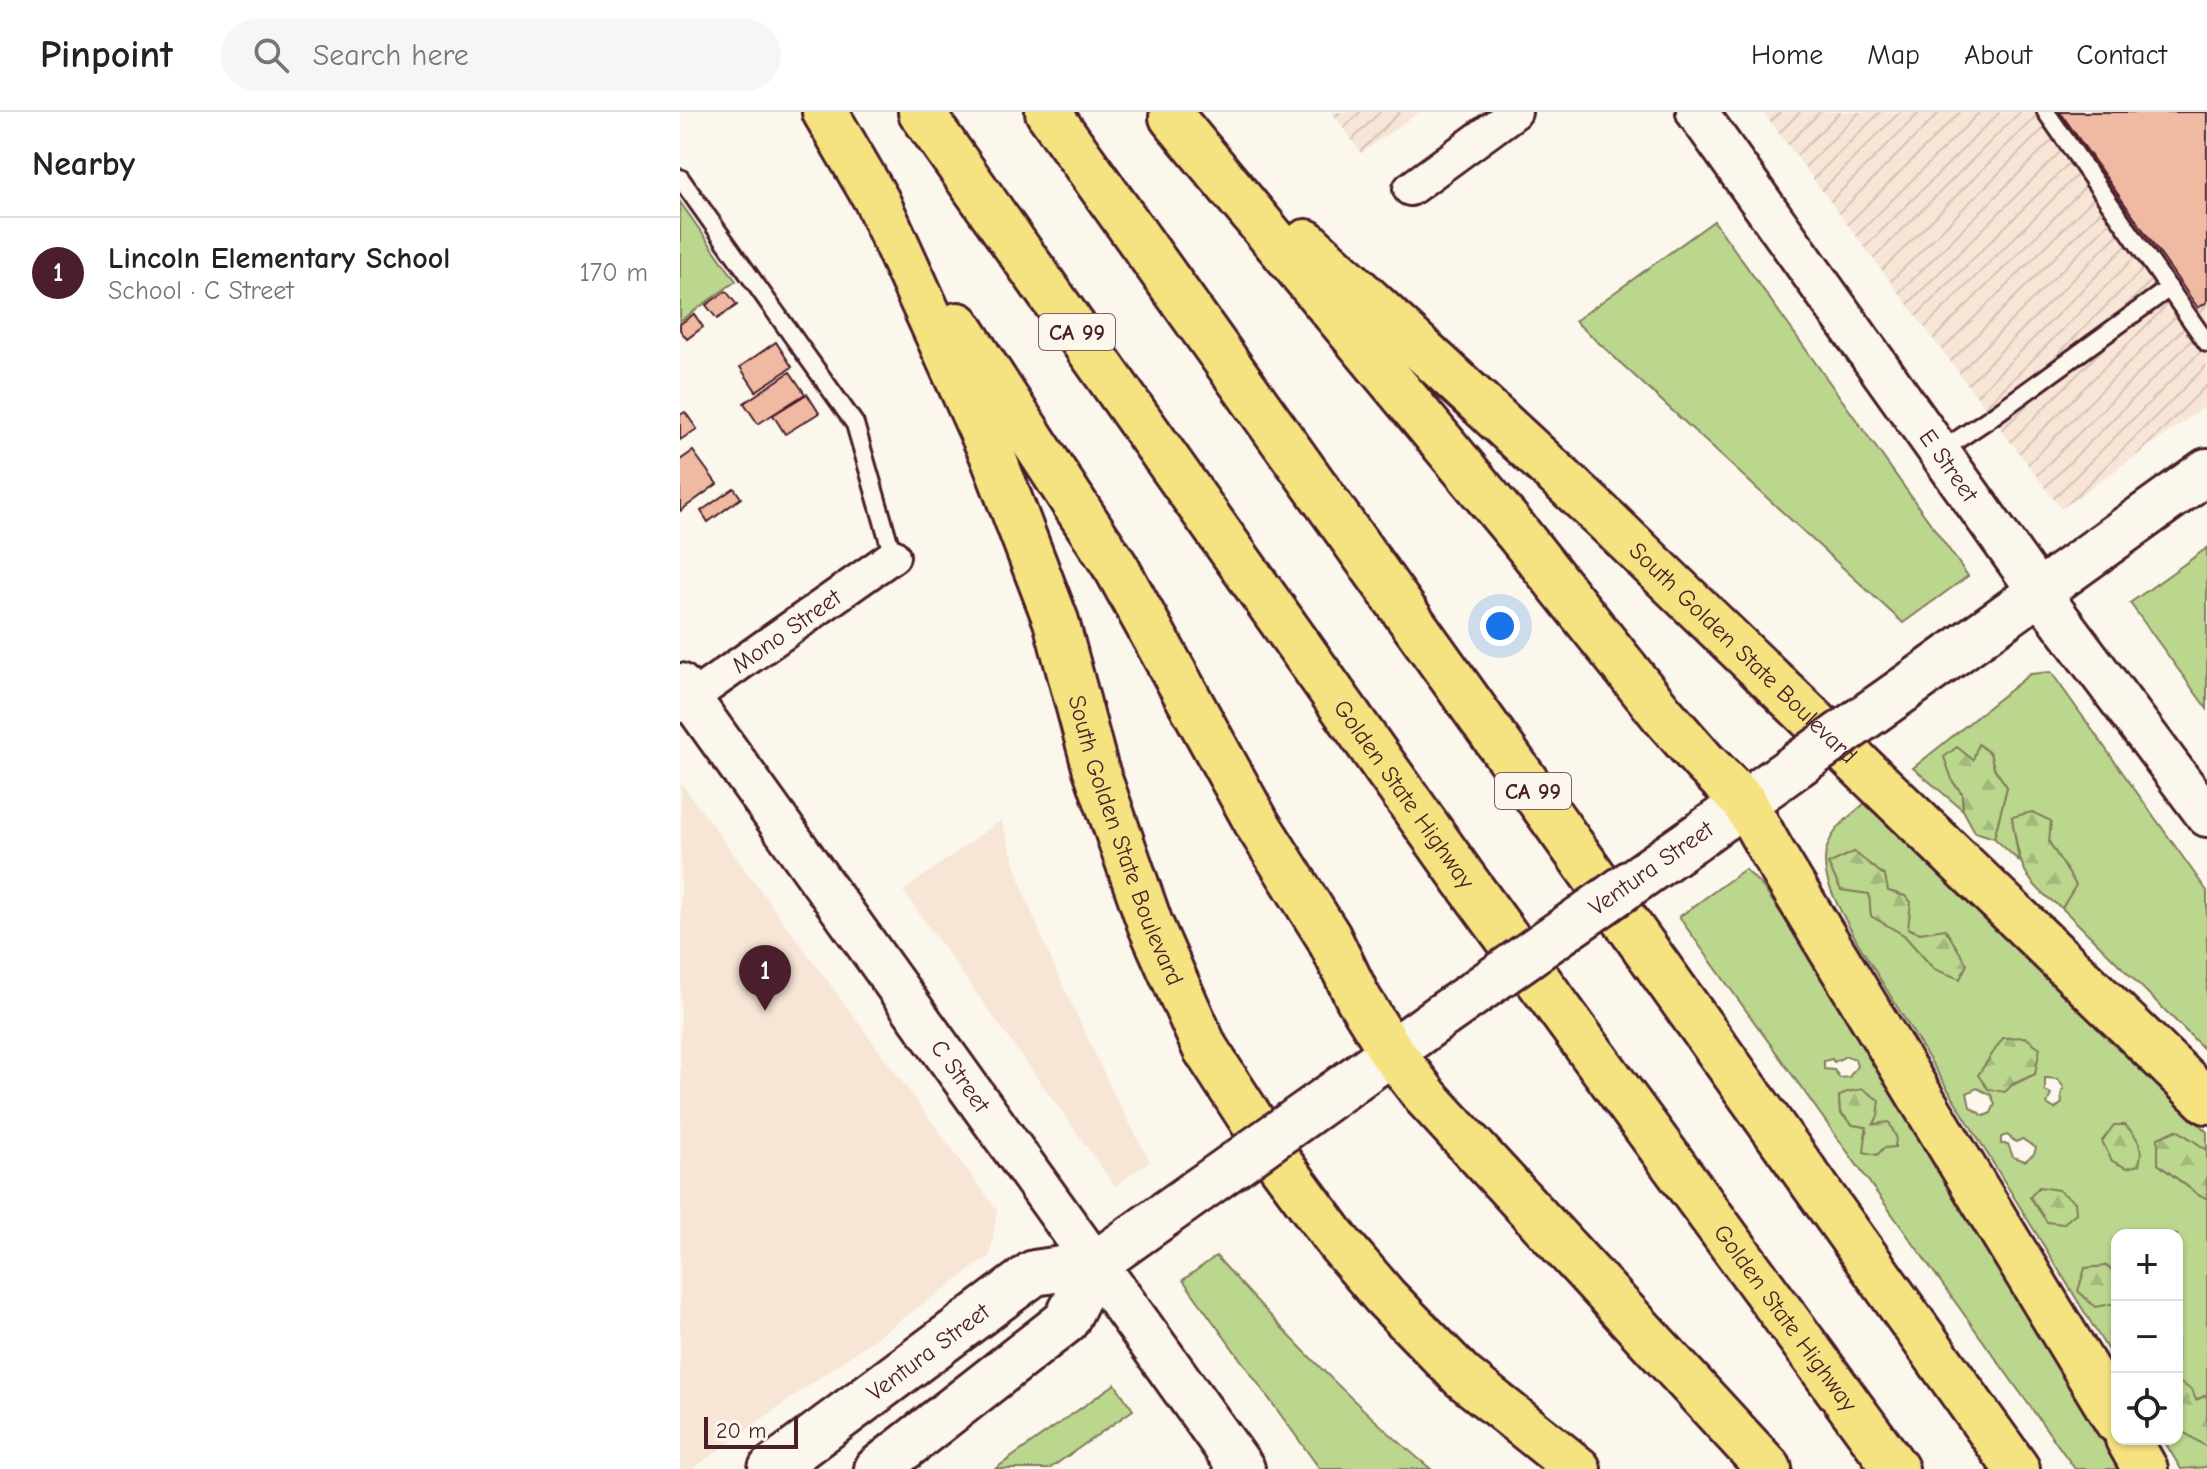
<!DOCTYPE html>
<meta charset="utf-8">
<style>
:root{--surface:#fff;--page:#f6f6f6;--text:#222;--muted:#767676;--line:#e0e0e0;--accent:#4a1f2b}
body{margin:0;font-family:"Comic Neue",sans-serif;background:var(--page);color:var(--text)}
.controls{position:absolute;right:24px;bottom:24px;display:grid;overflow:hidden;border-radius:16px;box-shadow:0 2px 6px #0004}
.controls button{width:72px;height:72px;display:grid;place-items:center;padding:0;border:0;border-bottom:2px solid var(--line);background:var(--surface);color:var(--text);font:40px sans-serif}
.scale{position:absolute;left:24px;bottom:20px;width:94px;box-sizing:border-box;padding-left:8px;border:4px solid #4a1f2b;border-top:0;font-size:22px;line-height:28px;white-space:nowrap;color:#4a1f2b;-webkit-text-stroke:6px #fbf7ec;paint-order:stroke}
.you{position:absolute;left:820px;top:514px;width:28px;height:28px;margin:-20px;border:6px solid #fff;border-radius:50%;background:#1a73e8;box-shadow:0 0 0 12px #1a73e833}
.badge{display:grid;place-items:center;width:52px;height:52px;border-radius:50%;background:var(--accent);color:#fff;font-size:26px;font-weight:700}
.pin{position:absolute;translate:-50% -66px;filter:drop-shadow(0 2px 4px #0008)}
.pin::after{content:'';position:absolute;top:42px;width:28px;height:24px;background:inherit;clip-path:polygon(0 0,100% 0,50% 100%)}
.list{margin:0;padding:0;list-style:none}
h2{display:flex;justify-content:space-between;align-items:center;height:104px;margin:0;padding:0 32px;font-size:34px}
h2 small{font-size:26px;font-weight:400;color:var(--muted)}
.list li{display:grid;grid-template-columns:52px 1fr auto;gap:24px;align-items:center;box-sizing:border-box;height:112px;padding:0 32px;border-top:2px solid var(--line)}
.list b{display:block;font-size:30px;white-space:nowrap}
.list p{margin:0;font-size:26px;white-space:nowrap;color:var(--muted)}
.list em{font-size:26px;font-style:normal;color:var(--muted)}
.icon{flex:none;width:44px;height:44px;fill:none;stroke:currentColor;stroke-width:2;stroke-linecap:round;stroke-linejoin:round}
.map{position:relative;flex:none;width:1527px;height:1357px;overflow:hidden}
header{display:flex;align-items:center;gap:48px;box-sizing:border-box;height:112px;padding:0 40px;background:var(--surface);border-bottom:2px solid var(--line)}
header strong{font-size:38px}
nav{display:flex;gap:44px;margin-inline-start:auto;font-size:28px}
.search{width:560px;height:72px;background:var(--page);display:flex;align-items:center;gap:20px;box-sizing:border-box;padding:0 28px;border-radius:44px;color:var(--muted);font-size:30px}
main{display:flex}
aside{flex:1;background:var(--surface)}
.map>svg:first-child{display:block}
.built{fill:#f7e5d6}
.industrial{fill:url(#industrial-furrows)}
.green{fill:#bbd78e;stroke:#827b5c;stroke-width:2;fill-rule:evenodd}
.forest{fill:url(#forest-firs);stroke:#827b5c;stroke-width:2}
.building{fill:#efbaa1;stroke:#4a1f2b;stroke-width:2}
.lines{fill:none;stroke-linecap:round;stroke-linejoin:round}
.service-casing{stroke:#4a1f2b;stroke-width:22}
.minor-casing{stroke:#4a1f2b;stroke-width:38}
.tertiary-casing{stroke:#4a1f2b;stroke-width:46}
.secondary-casing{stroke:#4a1f2b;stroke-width:50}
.motorway-casing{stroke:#4a1f2b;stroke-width:50}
.service{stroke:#fbf7ec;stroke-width:16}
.minor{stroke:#fbf7ec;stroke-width:32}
.tertiary{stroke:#fbf7ec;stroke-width:40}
.secondary{stroke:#fbf7ec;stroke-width:44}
.motorway{stroke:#f5e382;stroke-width:44}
.secondary-bridge-casing{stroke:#4a1f2b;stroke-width:50;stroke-linecap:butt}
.secondary-bridge{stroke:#fbf7ec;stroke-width:44}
.labels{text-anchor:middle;stroke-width:8;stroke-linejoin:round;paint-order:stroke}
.shield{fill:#fbf7ec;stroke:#7f6065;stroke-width:2}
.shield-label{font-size:22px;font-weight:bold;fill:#4a1f2b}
.street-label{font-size:24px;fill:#4a1f2b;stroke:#fbf7ec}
</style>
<header>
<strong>Pinpoint</strong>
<div class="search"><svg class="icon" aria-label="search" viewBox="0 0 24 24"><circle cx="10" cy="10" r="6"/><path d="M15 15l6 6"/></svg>Search here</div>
<nav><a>Home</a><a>Map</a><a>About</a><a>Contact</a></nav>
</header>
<main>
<aside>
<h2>Nearby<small></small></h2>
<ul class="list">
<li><span class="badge">1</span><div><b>Lincoln Elementary School</b><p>School · C Street</p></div><em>170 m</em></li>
</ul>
</aside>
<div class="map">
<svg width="1527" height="1357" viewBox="0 0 1527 1357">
<defs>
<pattern id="industrial-furrows" width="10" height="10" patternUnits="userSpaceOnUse" patternTransform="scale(2)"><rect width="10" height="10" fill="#f7e5d6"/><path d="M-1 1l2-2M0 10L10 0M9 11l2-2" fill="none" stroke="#d5c4b8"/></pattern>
<pattern id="forest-firs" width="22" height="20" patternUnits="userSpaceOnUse" patternTransform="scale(2)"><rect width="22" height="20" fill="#bbd78e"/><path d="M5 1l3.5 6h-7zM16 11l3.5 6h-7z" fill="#a2b87b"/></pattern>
</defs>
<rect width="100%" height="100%" fill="#fbf7ec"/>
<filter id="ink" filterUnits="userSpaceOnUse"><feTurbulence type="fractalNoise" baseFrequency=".0125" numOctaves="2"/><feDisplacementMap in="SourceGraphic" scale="16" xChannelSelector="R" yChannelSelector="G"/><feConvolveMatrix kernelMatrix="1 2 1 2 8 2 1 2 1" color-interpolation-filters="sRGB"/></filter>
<g filter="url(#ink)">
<g class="built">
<path d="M1,671L317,1098L310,1144L12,1357H0Z"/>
<path d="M321,708L347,789L372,850L434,983L470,1049L435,1074L223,779Z"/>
</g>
<g class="industrial">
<path d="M652,0H739L681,41Z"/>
<path d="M1083,0H1527V293L1381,397Z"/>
</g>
<g class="green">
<path d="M0,90L56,169L0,209Z"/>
<path d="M1034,109L1288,464L1223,511L895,209Z"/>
<path d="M1527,436V597L1450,491Z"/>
<path d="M1371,560L1527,779V940L1382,796L1395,773L1369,730L1332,705L1339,749L1314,726L1327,675L1314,656L1310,641L1293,649L1273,670L1282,681L1283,698L1233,656L1350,562Z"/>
<path d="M1187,689L1527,1020V1038L1497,1018L1478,1027V1052L1520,1084L1527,1086V1283L1516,1288L1497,1269V1123H1437V1161L1426,1154L1437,1191V1253L1178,831C1162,799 1128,755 1155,720C1163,708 1177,699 1187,689ZM1208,779L1225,784L1228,816L1240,821L1254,857L1224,823L1191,804L1190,782ZM1323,927L1355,962L1333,973L1316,938ZM1365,966L1378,967L1384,976L1381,983L1382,991L1375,997L1367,992L1371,982L1365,979ZM1297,976L1311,983L1315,992L1311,1001L1304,1004L1290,995L1287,981ZM1327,1023L1336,1030L1342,1027L1356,1036L1354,1042L1345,1049L1333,1045L1328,1032H1321V1025Z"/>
<path d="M1065,757L1082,774L1107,810L1440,1357H1395L999,805ZM1166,944L1175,947L1177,954L1169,965L1160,966L1154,958L1144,957V949L1152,947L1154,950ZM1159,985L1193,1013L1209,1011L1216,1025H1185L1187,1015L1173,1013L1160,1001Z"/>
<path d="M536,1144C603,1219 673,1293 751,1357H640L503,1168Z"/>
<path d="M435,1272L453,1298L369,1357H315Z"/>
<path d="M1497,1316L1527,1335V1355L1501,1357L1483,1327H1497Z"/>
</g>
<g class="forest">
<path d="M1298,632L1310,641L1314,656L1327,675L1314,726L1295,720L1283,698L1282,681L1273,670L1264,645L1277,635L1293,648Z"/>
<path d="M1352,700L1371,709L1369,730L1396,773L1382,796C1342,770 1339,751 1332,705Z"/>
<path d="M1174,740L1205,764L1208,779L1225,784L1231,790L1228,817L1240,821L1265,817L1287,852L1280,867L1254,857L1224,823L1191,804L1189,782L1161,778L1148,752Z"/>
<path d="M1345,925L1360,936L1355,962L1333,972L1325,980L1308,977L1298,963L1323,926Z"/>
<path d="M1183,977L1200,989L1198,1004L1194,1012L1209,1010L1216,1025L1215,1035L1204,1036L1197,1043L1184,1040L1187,1015L1173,1013L1160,1000L1159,985L1167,980Z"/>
<path d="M1434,1013H1445C1458,1025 1464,1035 1459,1053L1447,1056L1432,1049L1422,1029Z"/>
<path d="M1497,1018L1527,1038V1086L1520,1084L1478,1052V1026Z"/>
<path d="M1359,1075L1378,1078L1395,1090L1396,1101L1383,1112L1367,1110L1350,1085Z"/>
<path d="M1426,1154L1437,1161V1191L1415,1195L1398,1179L1405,1156Z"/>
<path d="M1497,1269L1512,1278L1516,1288L1527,1283V1335L1497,1316Z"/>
</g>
<g class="building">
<path d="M1380,0H1527V190L1518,196Z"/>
<path d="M46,179L57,193L37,207L26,193Z"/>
<path d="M14,202L23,215L7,227L0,218V212Z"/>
<path d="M96,230L112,255L76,279L60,255Z"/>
<path d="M110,260L125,282L78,312L64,291Z"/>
<path d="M127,282L139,301L105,322L93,303Z"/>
<path d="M5,300L17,317L0,328V303Z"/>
<path d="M13,339L37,372L0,399V348Z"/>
<path d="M54,376L61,386L28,410L21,399Z"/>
</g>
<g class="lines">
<g class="service-casing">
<g id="service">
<path d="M1366,0L1527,231"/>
<path d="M0,66L175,312L213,444"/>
<path d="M1259,340L1310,306L1489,176"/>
</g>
</g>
<g class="minor-casing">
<g id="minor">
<path d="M730,77L835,0"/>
<path id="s1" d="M0,594L213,444"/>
</g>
</g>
<g class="tertiary-casing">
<g id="tertiary">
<path id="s2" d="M1017,0L1359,480L1527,704"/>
<path id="s3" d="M0,572L415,1152"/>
</g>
</g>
<g class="secondary-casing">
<g id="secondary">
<path d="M1222,579L1527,359"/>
<path d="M1011,729L1117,653"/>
<path d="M665,974L763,903"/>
<path d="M415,1152L562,1357"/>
<path id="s4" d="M91,1357L354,1161L415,1152"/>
<path d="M197,1357L386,1209L415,1152L519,1078"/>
</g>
</g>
<g class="motorway-casing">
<g id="motorway">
<path id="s5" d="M145,0L197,89L312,342L376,509L415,655L470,812L525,936L598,1049L658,1130L705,1185L782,1264L898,1357"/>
<path id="s6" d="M241,0L785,768L1216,1357"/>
<path d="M368,0L1337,1357"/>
<path d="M492,5L840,424L982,602L1024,650L1064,690L1092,740L1437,1309"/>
<path id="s7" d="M626,130L926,408L1527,989"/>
<path d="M278,213L437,457L578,713L648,824L678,886L711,939L747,986L1089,1357"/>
<path d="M1448,1327L1465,1357"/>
</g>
</g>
<use href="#service" class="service"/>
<use href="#minor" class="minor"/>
<use href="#tertiary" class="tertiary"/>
<use href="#secondary" class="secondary"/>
<use href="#motorway" class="motorway"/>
<g class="secondary-bridge-casing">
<g id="secondary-bridge">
<path d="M1117,653L1222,579"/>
<path d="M763,903L1011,729"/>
<path d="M519,1078L665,974"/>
</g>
</g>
<use href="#secondary-bridge" class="secondary-bridge"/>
</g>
</g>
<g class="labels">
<g class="shield">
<rect x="359" y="202" width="76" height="36" rx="6"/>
<rect x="815" y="661" width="76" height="36" rx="6"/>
</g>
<g class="shield-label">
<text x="397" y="228">CA 99</text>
<text x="853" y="687">CA 99</text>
</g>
<g class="street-label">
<text dy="8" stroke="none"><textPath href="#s2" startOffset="434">E Street</textPath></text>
<text dy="8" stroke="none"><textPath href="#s1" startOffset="130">Mono Street</textPath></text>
<text dy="8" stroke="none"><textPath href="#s7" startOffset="600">South Golden State Boulevard</textPath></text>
<text dy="8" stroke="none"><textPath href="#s6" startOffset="836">Golden State Highway</textPath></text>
<text dy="8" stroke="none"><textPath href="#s5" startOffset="790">South Golden State Boulevard</textPath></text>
<text transform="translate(971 756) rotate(-35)" y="8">Ventura Street</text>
<text dy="8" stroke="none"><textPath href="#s3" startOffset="482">C Street</textPath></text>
<text dy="8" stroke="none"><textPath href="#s6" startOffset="1484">Golden State Highway</textPath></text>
<text dy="8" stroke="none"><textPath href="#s4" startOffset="196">Ventura Street</textPath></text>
</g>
</g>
</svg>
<div class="controls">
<button>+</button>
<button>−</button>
<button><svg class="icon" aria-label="locate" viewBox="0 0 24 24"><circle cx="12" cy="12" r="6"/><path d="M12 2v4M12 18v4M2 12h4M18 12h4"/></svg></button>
</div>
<div class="scale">20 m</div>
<div class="you"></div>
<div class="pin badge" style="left:85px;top:899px">1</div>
</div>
</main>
